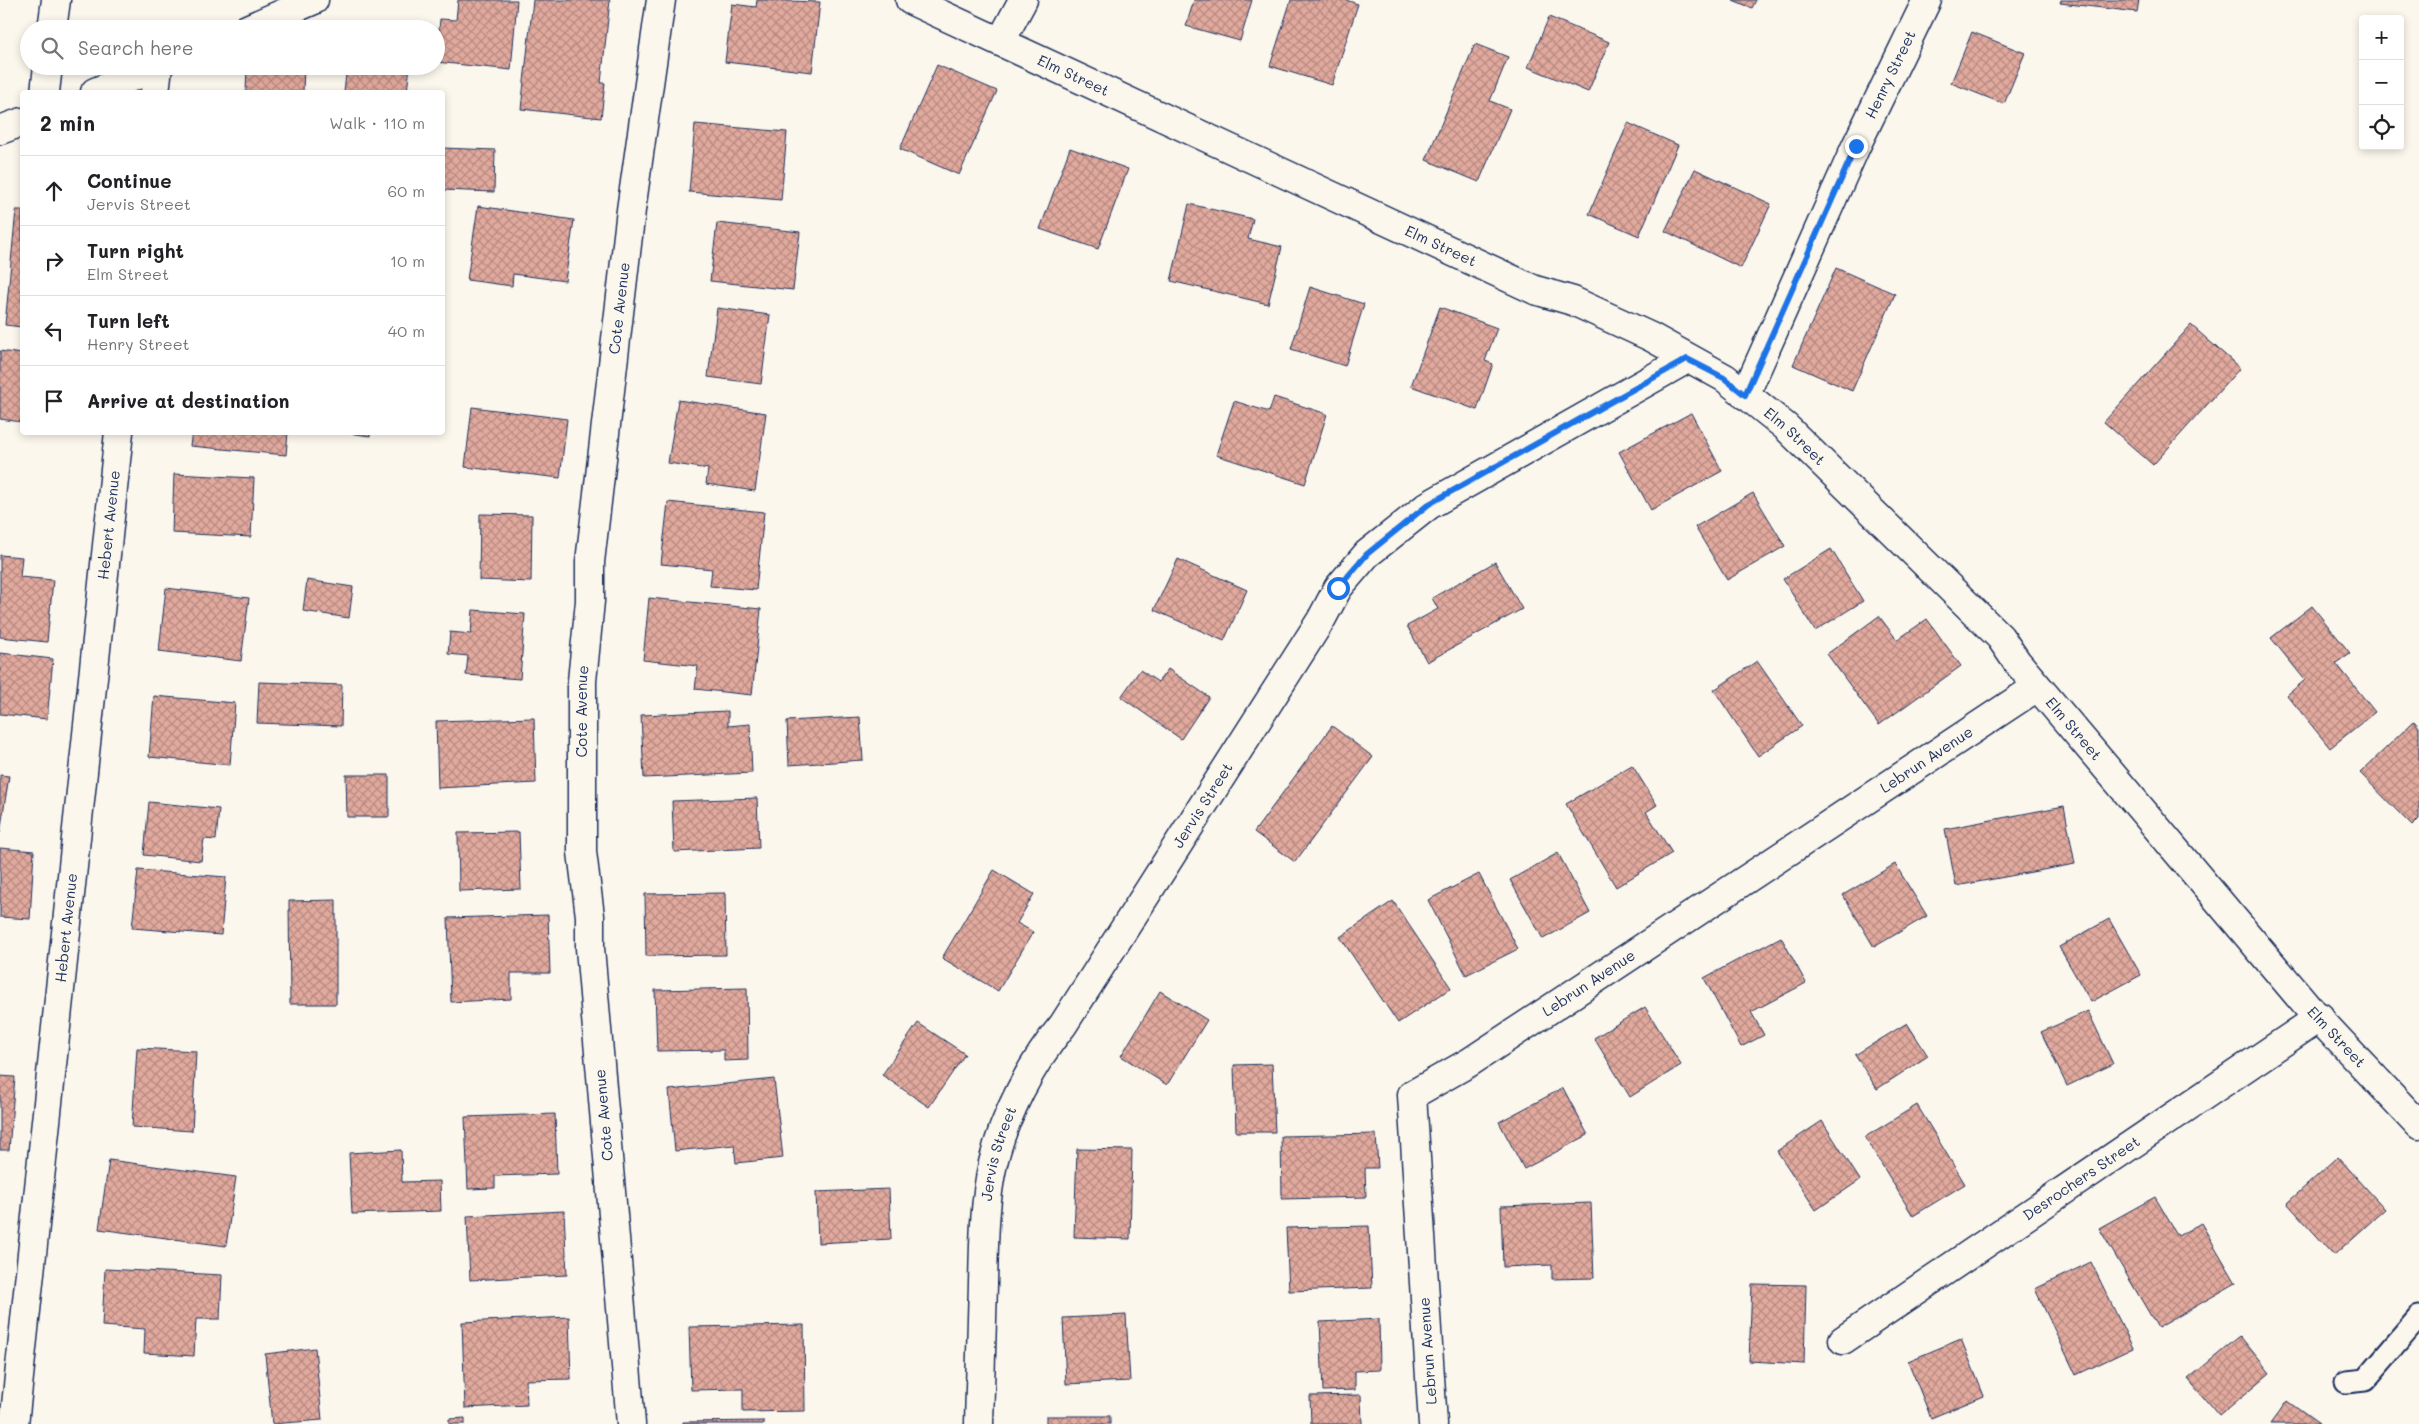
<!DOCTYPE html>
<meta charset="utf-8">
<style>
:root{--surface:#fff;--page:#f6f6f6;--text:#202124;--muted:#757577;--line:#e0e0e0}
body{margin:0;font-family:Mali,sans-serif;background:var(--page);color:var(--text)}
.controls{position:absolute;right:15px;top:15px;display:grid;overflow:hidden;border-radius:5px;box-shadow:0 2px 8px #0003}
.controls button{width:45px;height:45px;display:grid;place-items:center;padding:0;border:0;border-bottom:1px solid var(--line);background:var(--surface);color:var(--text);font:25px sans-serif}
.stop{position:absolute;width:15px;height:15px;margin:-11px;border:4px solid #1a73e8;border-radius:50%;background:#fff}
.stop.end{background:#1a73e8;border-color:#fff;box-shadow:0 1px 5px #0008}
.list{margin:0;padding:0;list-style:none}
h2{display:flex;justify-content:space-between;align-items:center;height:65px;margin:0;padding:0 20px;font-size:21px}
h2 small{font-size:16px;font-weight:400;color:var(--muted)}
.list li{display:grid;grid-template-columns:32px 1fr auto;gap:15px;align-items:center;box-sizing:border-box;height:70px;padding:0 20px;border-top:1px solid var(--line)}
.list b{display:block;font-size:19px;white-space:nowrap}
.list p{margin:0;font-size:16px;white-space:nowrap;color:var(--muted)}
.list em{font-size:16px;font-style:normal;color:var(--muted)}
.icon{flex:none;width:28px;height:28px;fill:none;stroke:currentColor;stroke-width:2;stroke-linecap:round;stroke-linejoin:round}
.map{position:relative;flex:none;width:2419px;height:1424px;overflow:hidden}
.search{position:absolute;background:var(--surface);box-shadow:0 2px 8px #0003;left:20px;top:20px;width:425px;height:55px;display:flex;align-items:center;gap:12px;box-sizing:border-box;padding:0 18px;border-radius:28px;color:var(--muted);font-size:19px}
.panel{position:absolute;background:var(--surface);box-shadow:0 2px 8px #0003;left:20px;top:90px;width:425px;height:345px;border-radius:5px}
.map>svg:first-child{display:block}
.building{fill:url(#building-cross-hatch);stroke:#1b2f5e}
.lines{fill:none;stroke-linecap:round;stroke-linejoin:round}
.lane-casing{stroke:#1b2f5e;stroke-width:25}
.street-casing{stroke:#1b2f5e;stroke-width:31}
.secondary-casing{stroke:#1b2f5e;stroke-width:31}
.lane{stroke:#fbf7ec;stroke-width:21}
.street{stroke:#fbf7ec;stroke-width:28}
.secondary{stroke:#fbf7ec;stroke-width:28}
.route{stroke:#1a73e8;stroke-width:6}
.labels{text-anchor:middle;stroke-width:4.5;stroke-linejoin:round;paint-order:stroke}
.street-label{font-size:15px;fill:#1b2f5e;stroke:#fbf7ec}
</style>
<div class="map">
<svg width="2419" height="1424" viewBox="0 0 2419 1424">
<defs>
<pattern id="building-cross-hatch" width="8" height="8" patternUnits="userSpaceOnUse" patternTransform="scale(1.25)"><rect width="8" height="8" fill="#e2a99d"/><path d="M0 0l8 8M0 8l8-8" fill="none" stroke="#b68a83"/></pattern>
</defs>
<rect width="100%" height="100%" fill="#fbf7ec"/>
<filter id="ink" filterUnits="userSpaceOnUse"><feTurbulence type="fractalNoise" baseFrequency=".02" numOctaves="2"/><feDisplacementMap in="SourceGraphic" scale="10" xChannelSelector="R" yChannelSelector="G"/><feConvolveMatrix kernelMatrix="1 2 1 2 8 2 1 2 1" color-interpolation-filters="sRGB"/></filter>
<g filter="url(#ink)">
<g class="building">
<path d="M458,0H517L511,70L436,62L440,19L456,20Z"/>
<path d="M533,0H610L601,83H605L601,118L521,109Z"/>
<path d="M757,0L820,2L812,72L725,62L732,4L756,7Z"/>
<path d="M1194,0H1252L1240,41L1186,26Z"/>
<path d="M1291,0H1346L1358,4L1332,85L1270,66Z"/>
<path d="M1733,0H1756L1752,8Z"/>
<path d="M2061,0H2139L2137,12L2060,3Z"/>
<path d="M1549,17L1609,42L1588,92L1528,67Z"/>
<path d="M1972,32L2025,53L2004,104L1951,83Z"/>
<path d="M1475,44L1508,57L1490,101L1510,109L1479,182L1426,160Z"/>
<path d="M937,65L997,91L959,175L900,149Z"/>
<path d="M247,66H304L303,92H246Z"/>
<path d="M347,66H410L407,92H344Z"/>
<path d="M1628,123L1678,145L1639,236L1589,214Z"/>
<path d="M695,124L787,132L781,200L689,192Z"/>
<path d="M442,148L495,150L494,192L442,190Z"/>
<path d="M1070,148L1128,169L1098,249L1040,229Z"/>
<path d="M1695,169L1771,204L1741,268L1665,231Z"/>
<path d="M1189,204L1253,219L1248,239L1282,247L1268,304L1171,281Z"/>
<path d="M478,206L574,220L565,281L513,274L512,286L467,280Z"/>
<path d="M16,210H22V327L5,325Z"/>
<path d="M717,223L800,232L793,290L710,281Z"/>
<path d="M1836,268L1895,294L1852,391L1793,365Z"/>
<path d="M1310,287L1364,304L1345,366L1291,349Z"/>
<path d="M1440,307L1497,328L1485,361L1493,364L1477,410L1411,386Z"/>
<path d="M717,308L770,315L761,384L708,377Z"/>
<path d="M2191,325L2240,368L2153,465L2104,422Z"/>
<path d="M0,351L22,354V422L0,419Z"/>
<path d="M1274,397L1327,414L1305,484L1216,455L1234,401L1269,412Z"/>
<path d="M678,400L766,413L755,491L706,484L708,469L668,463Z"/>
<path d="M472,407L567,419L560,478L465,467Z"/>
<path d="M1691,413L1722,471L1651,510L1619,452Z"/>
<path d="M192,432H288L286,455L190,446Z"/>
<path d="M341,432H370V436Z"/>
<path d="M174,474L254,478L251,537L172,533Z"/>
<path d="M1753,493L1785,546L1727,580L1695,527Z"/>
<path d="M668,502L764,512L756,590L710,586L712,569L661,564Z"/>
<path d="M480,514L532,515L531,582L479,580Z"/>
<path d="M1831,549L1863,601L1815,631L1783,579Z"/>
<path d="M0,555L22,557L20,577L53,580L47,642L0,637Z"/>
<path d="M1178,559L1247,590L1224,641L1154,610Z"/>
<path d="M1495,562L1522,609L1427,662L1407,626L1438,609L1432,598Z"/>
<path d="M307,580L353,587L349,618L303,611Z"/>
<path d="M166,588L249,598L241,661L159,651Z"/>
<path d="M649,598L761,609L752,695L695,689L698,666L643,660Z"/>
<path d="M2312,606L2350,653L2336,663L2375,712L2330,748L2287,695L2305,680L2271,638Z"/>
<path d="M473,610L525,614L520,679L466,675L468,656L448,654L450,632L471,634Z"/>
<path d="M1879,616L1897,640L1927,619L1961,666L1879,725L1827,654Z"/>
<path d="M0,653L53,659L47,719L0,714Z"/>
<path d="M1757,661L1802,726L1758,756L1714,690Z"/>
<path d="M1168,669L1209,697L1181,739L1121,697L1140,670L1158,682Z"/>
<path d="M259,682L342,685L341,726L257,723Z"/>
<path d="M154,696L235,703L230,765L149,757Z"/>
<path d="M728,711V726L750,724L752,773L644,778L641,715Z"/>
<path d="M860,717L863,760L789,765L787,721Z"/>
<path d="M534,718L536,783L438,788L436,721Z"/>
<path d="M2414,721L2419,727V819L2412,826L2360,773Z"/>
<path d="M1332,726L1373,757L1295,862L1254,832Z"/>
<path d="M1632,765L1657,805L1646,812L1672,853L1616,887L1566,804Z"/>
<path d="M0,775L9,776L0,833Z"/>
<path d="M346,775H389V817H347Z"/>
<path d="M757,798L759,848L674,852L672,801Z"/>
<path d="M149,802L219,809L216,840L204,839L201,861L144,855Z"/>
<path d="M2064,806L2075,864L1956,886L1945,829Z"/>
<path d="M519,832L521,889L459,891L458,833Z"/>
<path d="M0,848L34,851L30,919L0,917Z"/>
<path d="M1558,853L1590,913L1543,939L1510,880Z"/>
<path d="M1895,864L1927,916L1874,947L1843,895Z"/>
<path d="M138,870L226,877L221,935L132,928Z"/>
<path d="M994,870L1034,894L1017,923L1033,932L998,991L942,958Z"/>
<path d="M1479,874L1518,949L1466,975L1428,900Z"/>
<path d="M725,893L726,955L646,956L645,894Z"/>
<path d="M336,900V1004H290L289,901Z"/>
<path d="M1393,901L1451,988L1398,1023L1340,937Z"/>
<path d="M548,915L550,973H511V999L451,1002L448,918Z"/>
<path d="M2109,919L2141,975L2091,1002L2059,947Z"/>
<path d="M1781,937L1806,983L1751,1012L1764,1035L1741,1047L1704,978Z"/>
<path d="M747,988L748,1060L724,1061V1050L657,1051L655,990Z"/>
<path d="M1160,991L1207,1020L1167,1085L1121,1056Z"/>
<path d="M1645,1007L1681,1065L1630,1097L1594,1038Z"/>
<path d="M2088,1011L2113,1064L2067,1086L2041,1032Z"/>
<path d="M918,1023L965,1054L929,1107L882,1075Z"/>
<path d="M1907,1023L1928,1056L1877,1089L1855,1055Z"/>
<path d="M137,1048L196,1051L192,1131L132,1127Z"/>
<path d="M1272,1064L1275,1132H1236L1234,1065Z"/>
<path d="M0,1076L15,1077L9,1150H0Z"/>
<path d="M774,1079L783,1158L736,1163L734,1145L675,1151L669,1090Z"/>
<path d="M1563,1088L1588,1135L1524,1169L1499,1122Z"/>
<path d="M1917,1105L1965,1184L1913,1216L1865,1137Z"/>
<path d="M555,1114L557,1174L495,1176V1188L468,1189L465,1117Z"/>
<path d="M1822,1121L1860,1180L1816,1210L1777,1151Z"/>
<path d="M1376,1134L1378,1168H1365L1366,1197L1282,1199L1281,1136Z"/>
<path d="M1077,1149L1132,1150L1130,1239L1074,1237Z"/>
<path d="M401,1150L402,1182L440,1181L441,1211L352,1214L349,1153Z"/>
<path d="M2338,1157L2385,1209L2334,1255L2287,1203Z"/>
<path d="M109,1160L236,1177L226,1246L99,1229Z"/>
<path d="M889,1189L891,1239L818,1243L816,1192Z"/>
<path d="M2155,1197L2178,1236L2201,1223L2236,1283L2158,1328L2099,1228Z"/>
<path d="M1591,1203L1594,1278L1552,1279V1265L1503,1267L1501,1206Z"/>
<path d="M564,1211L567,1275L470,1280L467,1216Z"/>
<path d="M1369,1226L1372,1288L1289,1291L1286,1228Z"/>
<path d="M2091,1262L2133,1348L2076,1375L2035,1289Z"/>
<path d="M105,1269L222,1275L220,1319H196L194,1356L144,1353L145,1329L102,1326Z"/>
<path d="M1752,1284L1806,1285L1804,1364L1749,1361Z"/>
<path d="M1126,1315L1130,1381L1066,1384L1063,1318Z"/>
<path d="M569,1317L571,1379L526,1380L527,1405L465,1408L462,1322Z"/>
<path d="M1379,1319L1380,1370L1355,1371V1390L1323,1391L1320,1322Z"/>
<path d="M804,1325L805,1411L743,1412V1389L691,1390L689,1327Z"/>
<path d="M2240,1336L2270,1373L2219,1416L2188,1379Z"/>
<path d="M1961,1339L1984,1396L1931,1418L1908,1361Z"/>
<path d="M315,1348L322,1420L272,1424L265,1354Z"/>
<path d="M1361,1395L1362,1424H1311L1310,1396Z"/>
<path d="M2287,1401L2319,1424H2270Z"/>
<rect x="1046" y="1416" width="64" height="8"/>
<path d="M465,1418V1424H449V1419Z"/>
<path d="M764,1421V1424H683V1422Z"/>
</g>
<g class="lines">
<g class="lane-casing">
<path id="lane" d="M2346,1382L2365,1380L2419,1317"/>
</g>
<g class="street-casing">
<g id="street">
<path d="M1001,41L1023,0"/>
<path d="M155,92L158,67"/>
<path id="s1" d="M1745,395L1856,146L1927,0"/>
<path id="s2" d="M1843,1340L2320,1017"/>
<path id="s3" d="M14,1424L119,432"/>
<path id="s4" d="M631,1424L590,948V916L582,852V681L590,601V562L631,210L661,0"/>
<path id="s5" d="M979,1424C980,1377 982,1330 983,1284C984,1243 984,1203 993,1163C1004,1116 1032,1062 1063,1025L1321,620L1338,588L1367,554L1429,505L1687,359"/>
<path id="s6" d="M1433,1424L1412,1095L1470,1062L2037,687"/>
</g>
</g>
<g class="secondary-casing">
<g id="secondary">
<path id="s7" d="M910,0L1535,290L1573,301L1651,337L1725,378L1786,427L2000,637L2017,662L2308,1007L2419,1125"/>
<path d="M52,29L56,0"/>
<path d="M247,29L314,0"/>
<path d="M45,92L48,66"/>
<path d="M95,92L159,66"/>
<path d="M0,130L22,122"/>
</g>
</g>
<use href="#lane" class="lane"/>
<use href="#street" class="street"/>
<use href="#secondary" class="secondary"/>
</g>
</g>
<g class="lines" filter="url(#ink)">
<path class="route" d="M1338,588L1367,554L1429,504L1687,359L1724,378L1745,395L1856,146"/>
</g>
<g class="labels">
<g class="street-label">
<text dy="5" stroke="none"><textPath href="#s1" startOffset="352">Henry Street</textPath></text>
<text dy="5" stroke="none"><textPath href="#s7" startOffset="180">Elm Street</textPath></text>
<text dy="5" stroke="none"><textPath href="#s7" startOffset="585">Elm Street</textPath></text>
<text dy="5" stroke="none"><textPath href="#s4" startOffset="1120">Cote Avenue</textPath></text>
<text dy="5" stroke="none"><textPath href="#s7" startOffset="990">Elm Street</textPath></text>
<text dy="5" stroke="none"><textPath href="#s3" startOffset="904">Hebert Avenue</textPath></text>
<text dy="5" stroke="none"><textPath href="#s4" startOffset="715">Cote Avenue</textPath></text>
<text dy="5" stroke="none"><textPath href="#s7" startOffset="1395">Elm Street</textPath></text>
<text dy="5" stroke="none"><textPath href="#s6" startOffset="944">Lebrun Avenue</textPath></text>
<text dy="5" stroke="none"><textPath href="#s5" startOffset="678">Jervis Street</textPath></text>
<text dy="5" stroke="none"><textPath href="#s3" startOffset="499">Hebert Avenue</textPath></text>
<text dy="5" stroke="none"><textPath href="#s6" startOffset="539">Lebrun Avenue</textPath></text>
<text dy="5" stroke="none"><textPath href="#s7" startOffset="1800">Elm Street</textPath></text>
<text transform="translate(604 1115) rotate(-95)" y="5">Cote Avenue</text>
<text dy="5" stroke="none"><textPath href="#s5" startOffset="272">Jervis Street</textPath></text>
<text dy="5" stroke="none"><textPath href="#s2" startOffset="288">Desrochers Street</textPath></text>
<text transform="translate(1428 1351) rotate(-94)" y="5">Lebrun Avenue</text>
</g>
</g>
</svg>
<div class="controls">
<button>+</button>
<button>−</button>
<button><svg class="icon" aria-label="locate" viewBox="0 0 24 24"><circle cx="12" cy="12" r="6"/><path d="M12 2v4M12 18v4M2 12h4M18 12h4"/></svg></button>
</div>
<div class="stop" style="left:1338px;top:588px"></div>
<div class="stop end" style="left:1856px;top:146px"></div>
<div class="search"><svg class="icon" aria-label="search" viewBox="0 0 24 24"><circle cx="10" cy="10" r="6"/><path d="M15 15l6 6"/></svg>Search here</div>
<section class="panel">
<h2>2 min<small>Walk · 110 m</small></h2>
<ul class="list">
<li><svg class="icon" aria-label="ahead" viewBox="0 0 24 24"><path d="M12 20V5M6 11l6-6 6 6"/></svg><div><b>Continue</b><p>Jervis Street</p></div><em>60 m</em></li>
<li><svg class="icon" aria-label="right" viewBox="0 0 24 24"><path d="M7 20v-9h11M14 6l5 5-5 5"/></svg><div><b>Turn right</b><p>Elm Street</p></div><em>10 m</em></li>
<li><svg class="icon" aria-label="left" viewBox="0 0 24 24"><path d="M17 20v-9H6M10 6l-5 5 5 5"/></svg><div><b>Turn left</b><p>Henry Street</p></div><em>40 m</em></li>
<li><svg class="icon" aria-label="arrive" viewBox="0 0 24 24"><path d="M6 21V4h12l-3 4 3 4H6"/></svg><div><b>Arrive at destination</b></div></li>
</ul>
</section>
</div>
